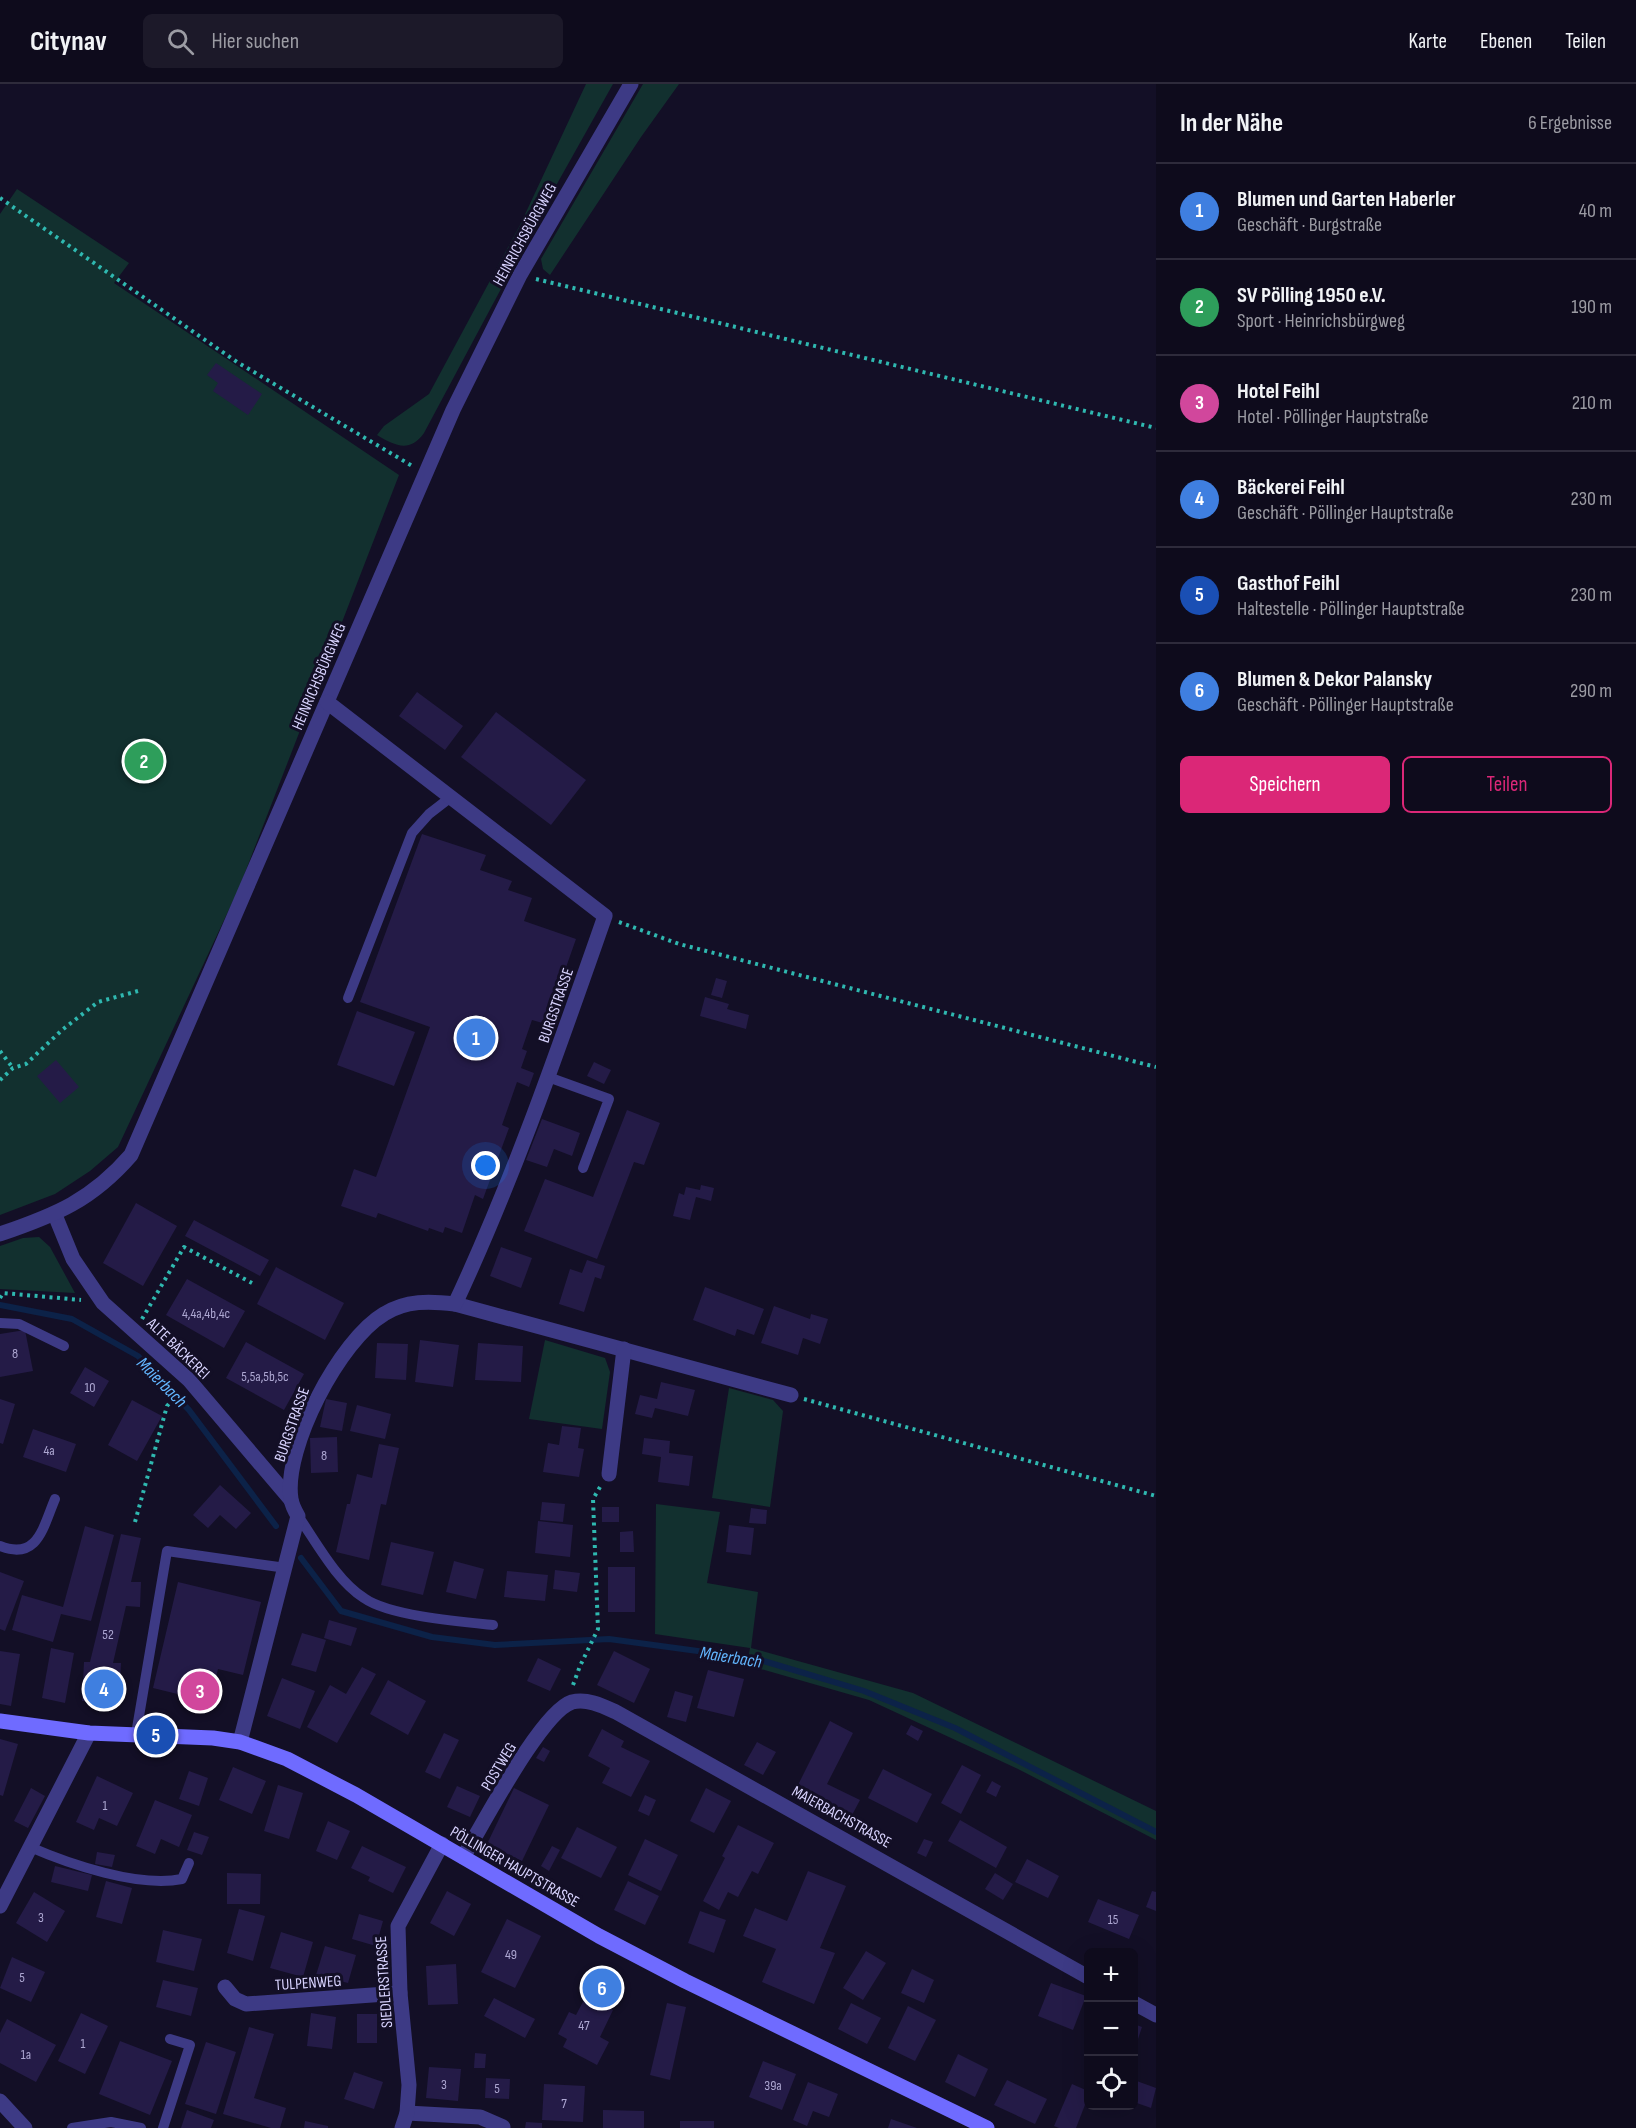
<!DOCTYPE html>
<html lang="de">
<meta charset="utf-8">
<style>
:root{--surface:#0e0b1c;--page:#1c1929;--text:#f1f3f6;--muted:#9b9ba3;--line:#2e2b3b;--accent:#db2777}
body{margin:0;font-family:"Sofia Sans Condensed",sans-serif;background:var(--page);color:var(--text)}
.controls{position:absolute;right:18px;bottom:18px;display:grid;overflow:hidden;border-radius:9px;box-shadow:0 6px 24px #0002}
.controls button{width:54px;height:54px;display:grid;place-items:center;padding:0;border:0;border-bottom:2px solid var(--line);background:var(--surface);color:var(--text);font:30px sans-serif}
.you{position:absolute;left:486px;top:1082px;width:21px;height:21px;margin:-15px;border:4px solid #fff;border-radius:50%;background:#1a73e8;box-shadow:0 0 0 9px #1a73e833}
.badge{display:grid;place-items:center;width:39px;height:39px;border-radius:50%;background:var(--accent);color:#fff;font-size:20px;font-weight:700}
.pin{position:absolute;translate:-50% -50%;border:3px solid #fff;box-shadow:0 2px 6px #0006}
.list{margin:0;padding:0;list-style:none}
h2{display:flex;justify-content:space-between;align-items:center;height:78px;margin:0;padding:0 24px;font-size:26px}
h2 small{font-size:20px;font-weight:400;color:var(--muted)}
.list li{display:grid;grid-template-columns:39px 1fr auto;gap:18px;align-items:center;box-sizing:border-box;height:96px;padding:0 24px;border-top:2px solid var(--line)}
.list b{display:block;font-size:22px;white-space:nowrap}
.list p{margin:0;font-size:20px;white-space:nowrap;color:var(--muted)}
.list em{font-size:20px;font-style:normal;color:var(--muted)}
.actions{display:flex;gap:12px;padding:18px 24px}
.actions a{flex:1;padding:14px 0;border:2px solid var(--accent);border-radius:9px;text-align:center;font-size:21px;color:var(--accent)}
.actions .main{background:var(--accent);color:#fff}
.icon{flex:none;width:33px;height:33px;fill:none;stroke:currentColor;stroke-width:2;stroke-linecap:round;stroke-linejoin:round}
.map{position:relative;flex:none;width:1156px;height:2044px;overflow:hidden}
header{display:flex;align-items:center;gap:36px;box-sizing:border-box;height:84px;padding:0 30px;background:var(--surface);border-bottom:2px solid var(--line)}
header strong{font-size:28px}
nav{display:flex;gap:33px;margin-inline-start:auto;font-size:21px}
.search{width:420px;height:54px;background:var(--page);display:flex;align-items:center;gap:15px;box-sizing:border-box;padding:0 21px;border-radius:9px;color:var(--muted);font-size:22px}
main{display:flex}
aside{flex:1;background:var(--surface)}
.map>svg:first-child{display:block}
.green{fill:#12302f}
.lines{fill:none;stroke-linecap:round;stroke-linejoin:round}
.stream{stroke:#0c2248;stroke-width:6}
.building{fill:#241b47}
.path{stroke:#2fb8b0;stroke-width:4;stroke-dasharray:3 4.5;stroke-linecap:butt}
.lane{stroke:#3d3a85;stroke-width:10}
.street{stroke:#3d3a85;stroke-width:15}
.secondary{stroke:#6f6bff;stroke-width:15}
.labels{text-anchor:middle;stroke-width:6;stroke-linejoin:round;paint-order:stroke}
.number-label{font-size:14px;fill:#aca6d1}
.street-label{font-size:16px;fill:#d9d4ff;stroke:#130f26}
.water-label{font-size:18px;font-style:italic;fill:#62b6ff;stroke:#130f26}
</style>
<header>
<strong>Citynav</strong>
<div class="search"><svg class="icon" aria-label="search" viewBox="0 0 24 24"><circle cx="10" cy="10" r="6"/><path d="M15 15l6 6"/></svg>Hier suchen</div>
<nav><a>Karte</a><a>Ebenen</a><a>Teilen</a></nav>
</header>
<main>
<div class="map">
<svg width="1156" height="2044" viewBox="0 0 1156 2044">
<rect width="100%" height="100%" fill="#130f26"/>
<g class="green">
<path d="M586,0H613L558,98L424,349C410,369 395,362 377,351L384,342L429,310L520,141Z"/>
<path d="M643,0H679L641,53L550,191L543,185L541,175Z"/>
<path d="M17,105L129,179L114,199L399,391L239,804L118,1063L90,1087L55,1110L0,1131V130Z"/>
<path d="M39,1153L50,1163L75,1209L0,1205V1162L23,1154Z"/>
<path d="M545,1256L605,1274L610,1288L602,1345L529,1335Z"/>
<path d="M729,1304L773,1316L783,1327L770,1423L712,1414Z"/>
<path d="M656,1420L720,1428L707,1499L758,1508L751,1564L913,1609L1156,1727V1756L1018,1685L869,1616L747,1581L750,1564L655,1550Z"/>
</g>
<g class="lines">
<g class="stream">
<path d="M0,1221L72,1235L138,1272L189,1326L276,1442"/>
<path d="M301,1474L341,1527L432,1553L495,1561L609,1555L757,1575L864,1607L955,1644L1156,1748"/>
</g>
</g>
<g class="building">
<path d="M216,279L262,310L248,331L213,307L218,299L207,291Z"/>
<path d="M417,608L463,642L445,666L399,632Z"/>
<path d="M496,628L586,696L551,741L461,673Z"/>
<path d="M422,750L486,771L480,786L512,797L508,806L532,814L524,837L576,855L546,940L532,936L522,965L527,967L521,984L534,989L529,1003L517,998L502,1041L509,1044L483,1115L475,1111L462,1149L445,1143L443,1149L429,1144L428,1147L378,1129L376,1134L341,1122L354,1085L376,1093L430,943L360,918Z"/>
<path d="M716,894L727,897L722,914L711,911Z"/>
<path d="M705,913L729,920L727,925L749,931L746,945L700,932Z"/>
<path d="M357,927L415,948L394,1002L337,981Z"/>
<path d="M56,976L79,1003L60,1019L37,992Z"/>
<path d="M594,978L611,986L604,1000L587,992Z"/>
<path d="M627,1026L660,1039L644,1081L634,1078L597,1175L524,1147L545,1095L593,1113Z"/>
<path d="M542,1035L580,1049L572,1072L554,1065L547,1083L526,1076Z"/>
<path d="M701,1101L714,1104L711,1117L696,1113L690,1136L673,1132L679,1109L684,1111L686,1103L700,1106Z"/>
<path d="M136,1119L177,1142L143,1202L103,1179Z"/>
<path d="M194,1136L269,1176L260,1192L185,1152Z"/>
<path d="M501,1163L532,1174L521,1204L490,1192Z"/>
<path d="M587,1176L605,1182L601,1195L595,1193L584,1228L559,1220L570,1185L582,1189Z"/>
<path d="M276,1183L344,1219L325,1256L257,1220Z"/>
<path d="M187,1195L245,1227L224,1264L166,1231Z"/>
<path d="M705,1203L764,1225L754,1251L737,1245L735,1252L693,1236Z"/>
<path d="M774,1222L810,1235L811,1230L828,1235L820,1260L803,1254L798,1271L761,1259Z"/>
<path d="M25,1246L33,1287L0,1293V1250Z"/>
<path d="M420,1256L459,1261L453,1303L415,1298Z"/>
<path d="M246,1258L304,1290L284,1326L226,1294Z"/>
<path d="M377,1259L408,1260L406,1296L375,1294Z"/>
<path d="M478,1259L523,1262L521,1298L475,1296Z"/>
<path d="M85,1283L109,1297L94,1323L70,1309Z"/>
<path d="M661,1298L695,1306L688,1332L655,1324L652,1334L635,1330L640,1311L657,1315Z"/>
<path d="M0,1315L15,1320L3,1360L0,1359Z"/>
<path d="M326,1315L347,1319L342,1347L320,1343Z"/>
<path d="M132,1316L162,1332L137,1377L108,1361Z"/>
<path d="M357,1321L391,1330L385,1355L350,1347Z"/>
<path d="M562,1342L581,1344L578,1364L584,1365L579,1393L543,1388L548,1359L559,1361Z"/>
<path d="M33,1345L76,1360L66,1388L23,1373Z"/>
<path d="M337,1353L338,1388L311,1389L310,1354Z"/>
<path d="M644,1354L670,1357L669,1369L693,1372L689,1402L658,1398L661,1373L642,1370Z"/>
<path d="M379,1360L399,1364L386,1421L381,1420L369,1476L336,1468L347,1420H350L357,1390L372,1394Z"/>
<path d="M220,1401L251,1429L236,1445L220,1431L208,1444L193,1431Z"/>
<path d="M542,1418L565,1420L563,1438L540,1436Z"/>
<rect x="602" y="1423" width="17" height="15"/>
<path d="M751,1424L767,1426L766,1440L749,1439Z"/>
<path d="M538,1437L573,1441L570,1473L535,1469Z"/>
<path d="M729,1441L754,1444L751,1471L726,1468Z"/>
<path d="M85,1442L114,1451L91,1537L61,1530L53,1558L12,1546L22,1511L63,1523Z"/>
<path d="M633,1447L634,1468H620V1448Z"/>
<path d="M121,1450L141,1454L131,1498H141L140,1523L126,1522L113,1579H121L119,1618L82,1617L84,1578H90Z"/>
<path d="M391,1458L434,1468L423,1511L381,1501Z"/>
<path d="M454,1477L484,1485L476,1515L446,1508Z"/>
<rect x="608" y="1483" width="27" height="45"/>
<path d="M555,1486L580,1489L577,1508L553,1505Z"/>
<path d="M507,1487L548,1491L545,1517L504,1513Z"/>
<path d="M0,1488L24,1497L5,1547L0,1545Z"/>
<path d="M178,1498L261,1518L243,1591L218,1585L210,1618L153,1604Z"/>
<path d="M329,1536L357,1544L351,1562L324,1554Z"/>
<path d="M302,1549L326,1556L316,1588L291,1581Z"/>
<path d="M51,1564L74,1569L65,1619L42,1614Z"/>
<path d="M0,1567L20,1570L11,1622L0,1620Z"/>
<path d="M614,1567L650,1585L634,1619L597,1601Z"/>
<path d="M538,1574L561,1585L550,1607L527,1597Z"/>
<path d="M362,1583L376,1590L337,1659L307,1643L330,1601L346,1610Z"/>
<path d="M708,1586L744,1595L734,1633L697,1624Z"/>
<path d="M282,1594L315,1607L300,1645L267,1632Z"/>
<path d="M388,1596L426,1617L408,1651L370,1630Z"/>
<path d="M675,1607L693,1612L686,1638L667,1633Z"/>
<path d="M830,1637L853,1649L827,1700L860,1716L851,1733L796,1705Z"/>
<path d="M911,1641L923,1647L918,1657L906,1650Z"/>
<path d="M602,1645L624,1657L621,1663L650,1677L631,1713L602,1699L610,1684L588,1672Z"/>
<path d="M444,1649L459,1656L440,1695L425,1688Z"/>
<path d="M0,1655L18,1660L3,1712L0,1711Z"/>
<path d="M757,1658L776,1668L763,1691L744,1681Z"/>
<path d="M543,1663L550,1667L544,1678L536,1674Z"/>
<path d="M962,1681L981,1691L961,1730L941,1719Z"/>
<path d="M233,1683L266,1697L252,1730L219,1716Z"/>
<path d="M883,1685L932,1710L917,1739L868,1714Z"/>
<path d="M189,1687L208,1694L199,1722L179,1715Z"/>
<path d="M97,1692L133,1709L117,1742L99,1734L94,1746L76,1738Z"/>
<path d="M992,1697L1001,1702L996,1713L986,1708Z"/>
<path d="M278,1701L303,1709L289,1755L264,1747Z"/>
<path d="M457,1702L480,1712L470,1733L447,1723Z"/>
<path d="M31,1704L45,1712L28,1744L14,1737Z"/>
<path d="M514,1704L549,1721L522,1777L487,1760Z"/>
<path d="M706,1704L731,1717L714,1749L690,1737Z"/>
<path d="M645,1711L656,1716L649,1732L638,1727Z"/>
<path d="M155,1716L192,1731L179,1763L161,1755L155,1770L136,1762Z"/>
<path d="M960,1736L1007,1763L996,1784L948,1757Z"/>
<path d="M328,1737L350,1747L337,1776L316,1767Z"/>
<path d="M738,1741L774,1759L758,1790L752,1787L738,1813L728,1808L719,1826L703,1817L725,1774L722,1772Z"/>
<path d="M577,1743L617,1763L601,1794L561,1774Z"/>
<path d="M194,1748L209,1753L202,1771L187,1766Z"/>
<path d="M645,1755L678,1771L661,1807L628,1791Z"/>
<path d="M924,1755L933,1758L926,1773L917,1769Z"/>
<path d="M362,1762L406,1783L393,1809L368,1797L370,1793L351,1784Z"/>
<path d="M552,1762L560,1766L549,1787L541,1782Z"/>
<path d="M97,1768L115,1771L112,1783L95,1780Z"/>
<path d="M1027,1775L1059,1792L1048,1814L1015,1798Z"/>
<path d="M55,1782L92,1791L88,1807L51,1798Z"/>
<path d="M808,1787L846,1802L820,1864L835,1869L814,1920L762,1898L776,1865L743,1852L755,1824L787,1837Z"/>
<path d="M227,1789L261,1790L260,1820H227Z"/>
<path d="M995,1789L1013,1800L1003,1816L985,1805Z"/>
<path d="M106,1797L132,1804L122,1840L96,1833Z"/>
<path d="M628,1797L659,1812L645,1841L614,1826Z"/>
<path d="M447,1807L471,1820L454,1852L430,1839Z"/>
<path d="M1152,1807L1156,1808V1827L1146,1823Z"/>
<path d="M34,1808L65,1827L47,1858L16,1839Z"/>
<path d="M1098,1815L1139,1831L1129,1855L1088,1838Z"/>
<path d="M239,1825L265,1832L253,1877L227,1869Z"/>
<path d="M700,1827L726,1836L714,1869L688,1859Z"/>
<path d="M359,1830L383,1837L376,1862L352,1855Z"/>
<path d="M507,1835L541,1852L515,1904L481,1888Z"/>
<path d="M163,1846L202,1855L194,1887L156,1878Z"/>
<path d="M281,1848L313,1858L303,1893L270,1884Z"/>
<path d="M325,1862L356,1871L348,1899L316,1891Z"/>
<path d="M866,1867L886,1879L863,1916L843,1904Z"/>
<path d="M12,1873L45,1888L31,1918L0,1904Z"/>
<path d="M456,1880L458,1920L428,1921L426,1882Z"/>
<path d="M912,1885L934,1896L924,1919L901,1909Z"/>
<path d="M593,1886L618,1898L606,1922L613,1926L600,1953L609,1958L597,1981L563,1963L567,1955L558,1950L569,1928L576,1931L586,1912L581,1910Z"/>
<path d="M163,1896L198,1904L191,1932L156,1923Z"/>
<path d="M1051,1899L1086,1912L1073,1946L1038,1932Z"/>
<path d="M494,1914L535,1935L525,1954L484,1932Z"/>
<path d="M667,1919L686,1923L670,1996L650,1991Z"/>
<path d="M851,1919L881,1934L867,1960L838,1945Z"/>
<path d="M908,1922L936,1936L915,1977L888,1964Z"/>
<path d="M81,1929L108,1942L85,1990L58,1977Z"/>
<path d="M311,1929L336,1933L332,1965L307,1962Z"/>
<rect x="357" y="1930" width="20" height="29"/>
<path d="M7,1935L56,1961L36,1998L0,1979V1949Z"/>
<path d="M1134,1940L1142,1943L1134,1967Z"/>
<path d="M249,1943L274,1950L254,2014L286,2024L280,2044H271L223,2030Z"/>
<path d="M120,1957L172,1977L150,2031L99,2010Z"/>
<path d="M206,1958L236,1968L216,2030L185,2020Z"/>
<path d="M475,1969L486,1970L485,1984H474Z"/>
<path d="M958,1970L988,1985L975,2013L945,1998Z"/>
<path d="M763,1977L796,1990L782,2026L749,2013Z"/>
<path d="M429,1983L461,1985L458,2017L426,2014Z"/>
<path d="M354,1988L383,1998L374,2025L344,2015Z"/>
<path d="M486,1994L510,1995L509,2015L485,2014Z"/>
<path d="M1007,1996L1047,2015L1035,2040L994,2021Z"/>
<path d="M1134,1996L1156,2004L1151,2024L1134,2018Z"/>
<path d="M808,1998L838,2010L829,2033L813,2027L807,2042L793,2036Z"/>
<path d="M544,2000L585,2002L583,2038L542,2036Z"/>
<path d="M1072,2000L1088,2007V2013L1076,2044H1059L1054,2042Z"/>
<path d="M187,2026L214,2036L211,2044H181Z"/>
<path d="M603,2026L644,2027V2044H603Z"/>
<path d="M891,2035L917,2044H888Z"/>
<path d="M305,2037L328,2042V2044H304Z"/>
<rect x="680" y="2037" width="34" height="7"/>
<path d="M526,2038L542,2039V2044H525Z"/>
</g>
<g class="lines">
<g class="path">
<path d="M0,114L237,278L414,383"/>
<path d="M536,195L1156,344"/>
<path d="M619,838L679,860L1156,983"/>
<path d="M0,967L13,984"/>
<path d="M0,996L13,984L26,980L62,946L98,918L138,907"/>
<path d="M0,1214L3,1209L81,1216"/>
<path d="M142,1235L184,1163L252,1199"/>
<path d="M804,1315L1156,1412"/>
<path d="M135,1438L167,1322L179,1308"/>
<path d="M573,1601L580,1582L598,1545L593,1415L600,1403"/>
</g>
<g class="lane">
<path d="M348,914L412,749L429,730L451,713"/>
<path d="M548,993L609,1015L583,1084"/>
<path d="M0,1239L19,1240L64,1262"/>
<path d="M298,1432C317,1459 336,1496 364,1514C389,1532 462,1538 493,1541"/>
<path d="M0,1462C38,1477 43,1443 55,1415"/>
<path d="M136,1650L167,1467L286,1484"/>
<path d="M30,1763C69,1780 139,1804 182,1795L189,1779"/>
<path d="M72,2044L111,2038L141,2044"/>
<path d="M163,2044L190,1961L170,1955"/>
</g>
<g class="street">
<path d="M55,1131L73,1175L103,1219L189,1296L291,1416"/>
<path d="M0,1150C56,1131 92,1116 131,1071L453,326L520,191L631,0"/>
<path d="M455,1220L791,1311"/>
<path d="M609,1390L624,1265"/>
<path d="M240,1658L298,1432C295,1427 292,1421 291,1415C283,1364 340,1256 384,1230C406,1216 430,1217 455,1220C514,1094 559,963 605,832L327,618"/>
<path d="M463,1773C483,1741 541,1628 572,1618C587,1614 603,1622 616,1628L1088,1893"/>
<path d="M0,1822L89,1649"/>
<path d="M225,1903L235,1915L246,1920L400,1909"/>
<path d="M1134,1919L1156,1931"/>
<path d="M0,2017L25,2044"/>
<path d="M407,2029L480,2033L503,2043"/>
<path d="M402,2044L407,2029L409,2001L400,1909L398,1842L442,1760"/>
</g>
<path class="secondary" d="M0,1637L89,1649L213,1654L240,1658L287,1675L356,1711L599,1852L685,1897L987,2044"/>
</g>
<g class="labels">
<g class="number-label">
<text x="206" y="1234">4,4a,4b,4c</text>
<text x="15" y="1274">8</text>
<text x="265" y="1297">5,5a,5b,5c</text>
<text x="90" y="1308">10</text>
<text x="49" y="1371">4a</text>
<text x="324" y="1376">8</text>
<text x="108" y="1555">52</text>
<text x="105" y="1726">1</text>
<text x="41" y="1838">3</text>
<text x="1113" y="1840">15</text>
<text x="511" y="1875">49</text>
<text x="22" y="1898">5</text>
<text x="584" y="1946">47</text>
<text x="83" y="1964">1</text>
<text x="26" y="1975">1a</text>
<text x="444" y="2005">3</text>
<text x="773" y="2006">39a</text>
<text x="497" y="2009">5</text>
<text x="564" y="2024">7</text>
</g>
<g class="street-label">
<text transform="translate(524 150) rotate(-61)" y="6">HEINRICHSBÜRGWEG</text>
<text transform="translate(318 592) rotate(-67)" y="6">HEINRICHSBÜRGWEG</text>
<text transform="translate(555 921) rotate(-71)" y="6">BURGSTRASSE</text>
<text transform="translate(179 1264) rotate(44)" y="6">ALTE BÄCKEREI</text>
<text transform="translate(291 1340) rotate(-71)" y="6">BURGSTRASSE</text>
<text transform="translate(498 1682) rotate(-59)" y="6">POSTWEG</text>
<text transform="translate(842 1732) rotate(29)" y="6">MAIERBACHSTRASSE</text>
<text transform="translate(515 1782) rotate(30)" y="6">PÖLLINGER HAUPTSTRASSE</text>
<text transform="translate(308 1898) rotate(-4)" y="6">TULPENWEG</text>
<text transform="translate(383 1898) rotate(-94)" y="6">SIEDLERSTRASSE</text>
</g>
<g class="water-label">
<text transform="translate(162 1298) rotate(45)" y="6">Maierbach</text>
<text transform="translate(731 1573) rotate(9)" y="6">Maierbach</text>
</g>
</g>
</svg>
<div class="controls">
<button>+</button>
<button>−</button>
<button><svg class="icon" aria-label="locate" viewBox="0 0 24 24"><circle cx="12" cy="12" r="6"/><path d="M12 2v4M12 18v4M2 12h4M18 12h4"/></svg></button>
</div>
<div class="you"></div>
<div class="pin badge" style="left:476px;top:954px;background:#3f7fe0">1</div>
<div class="pin badge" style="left:144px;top:677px;background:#2e9e5b">2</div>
<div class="pin badge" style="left:200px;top:1607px;background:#d1479c">3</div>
<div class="pin badge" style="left:104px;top:1605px;background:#3f7fe0">4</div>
<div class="pin badge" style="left:156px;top:1651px;background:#1a4fb4">5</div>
<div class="pin badge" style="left:602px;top:1904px;background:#3f7fe0">6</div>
</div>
<aside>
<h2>In der Nähe<small>6 Ergebnisse</small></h2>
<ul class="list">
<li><span class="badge" style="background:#3f7fe0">1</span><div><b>Blumen und Garten Haberler</b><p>Geschäft · Burgstraße</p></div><em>40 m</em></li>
<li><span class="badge" style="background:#2e9e5b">2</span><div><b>SV Pölling 1950 e.V.</b><p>Sport · Heinrichsbürgweg</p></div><em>190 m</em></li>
<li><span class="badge" style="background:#d1479c">3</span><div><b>Hotel Feihl</b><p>Hotel · Pöllinger Hauptstraße</p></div><em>210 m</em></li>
<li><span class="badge" style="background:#3f7fe0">4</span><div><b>Bäckerei Feihl</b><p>Geschäft · Pöllinger Hauptstraße</p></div><em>230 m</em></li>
<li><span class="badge" style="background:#1a4fb4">5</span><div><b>Gasthof Feihl</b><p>Haltestelle · Pöllinger Hauptstraße</p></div><em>230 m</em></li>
<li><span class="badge" style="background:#3f7fe0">6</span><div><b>Blumen &amp; Dekor Palansky</b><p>Geschäft · Pöllinger Hauptstraße</p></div><em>290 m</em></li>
</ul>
<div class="actions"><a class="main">Speichern</a><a>Teilen</a></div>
</aside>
</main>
